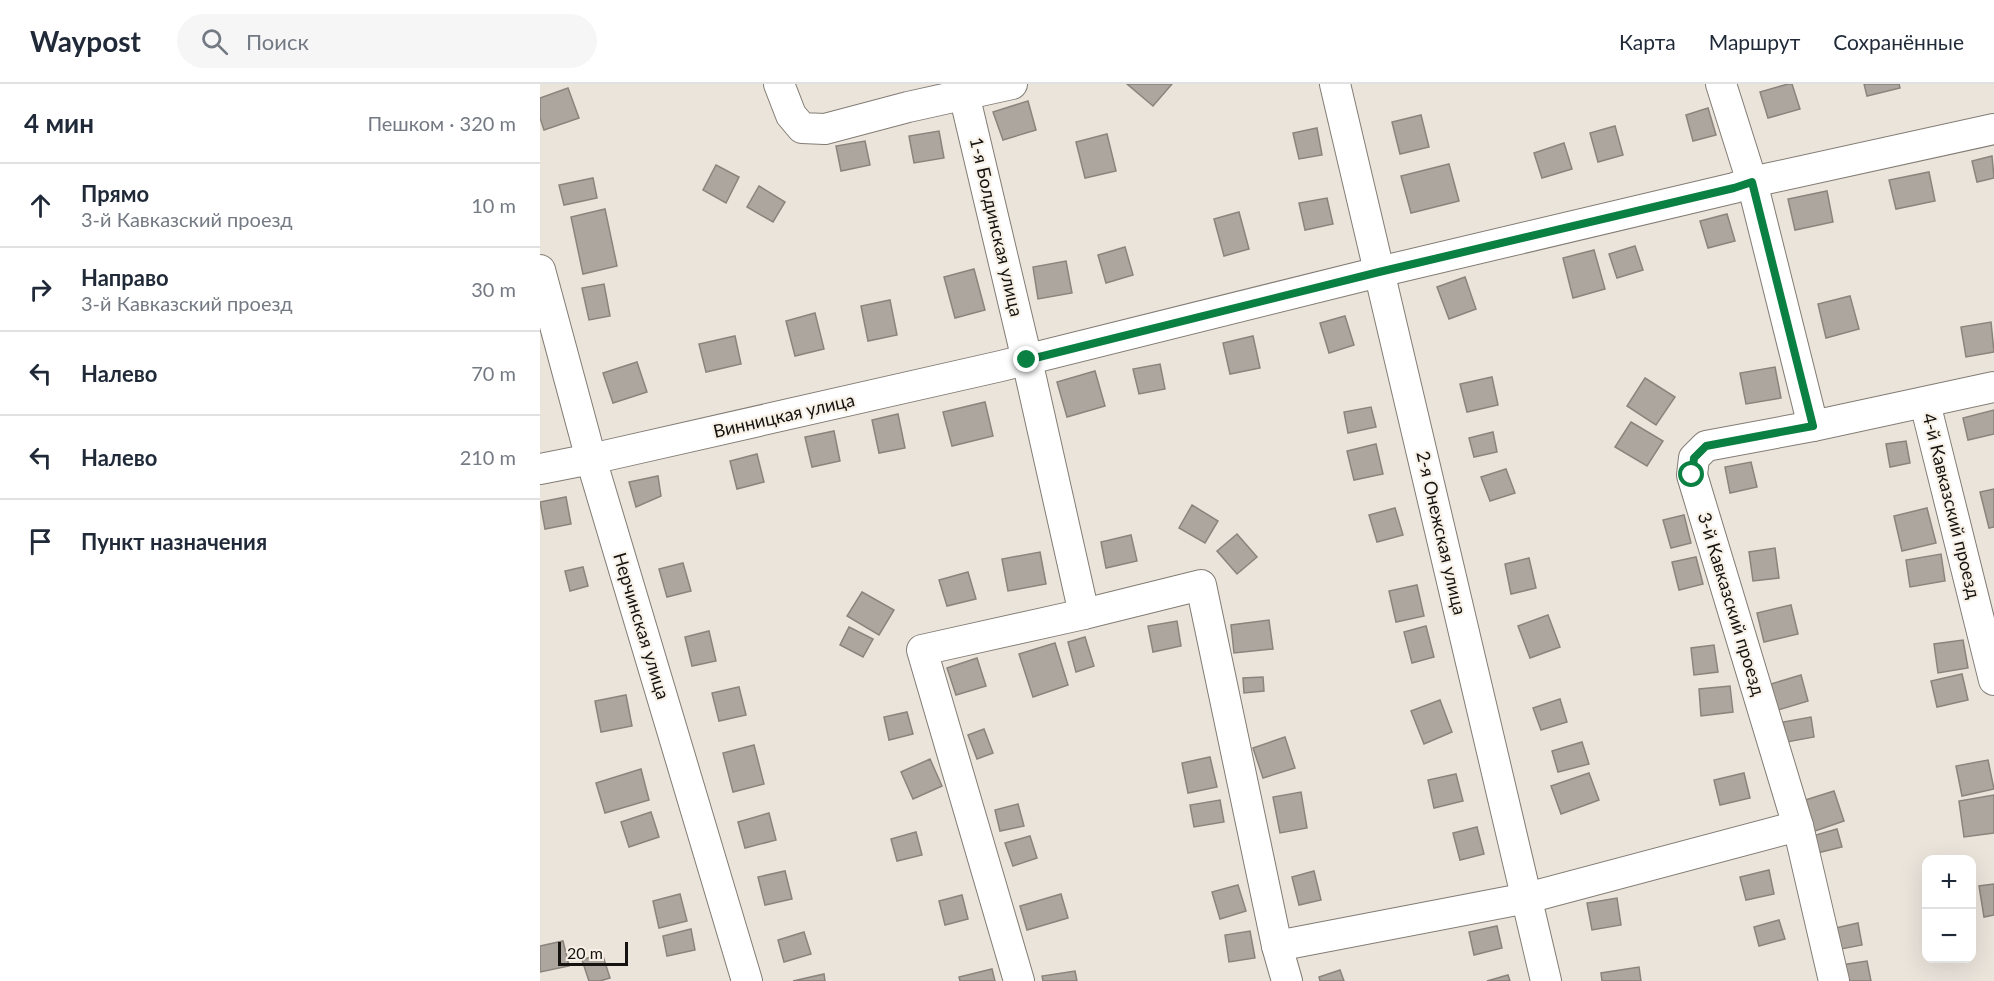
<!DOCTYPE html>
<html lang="ru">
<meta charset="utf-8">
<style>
:root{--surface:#fff;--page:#f6f6f7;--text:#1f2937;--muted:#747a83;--line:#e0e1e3}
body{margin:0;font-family:Lato,sans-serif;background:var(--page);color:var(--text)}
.controls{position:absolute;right:18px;bottom:18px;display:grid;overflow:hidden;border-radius:12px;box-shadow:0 6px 24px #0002}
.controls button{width:54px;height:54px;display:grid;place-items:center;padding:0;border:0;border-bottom:2px solid var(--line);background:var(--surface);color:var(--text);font:30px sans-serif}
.scale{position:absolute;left:18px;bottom:15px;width:70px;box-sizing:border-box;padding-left:6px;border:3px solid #151310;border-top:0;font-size:16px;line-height:21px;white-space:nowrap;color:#151310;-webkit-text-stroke:4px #f8f1e8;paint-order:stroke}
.stop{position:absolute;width:18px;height:18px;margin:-14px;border:4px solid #0b8043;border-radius:50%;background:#fff}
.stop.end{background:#0b8043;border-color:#fff;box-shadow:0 2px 6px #0008}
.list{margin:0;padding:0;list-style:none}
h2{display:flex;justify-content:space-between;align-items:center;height:78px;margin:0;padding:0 24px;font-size:26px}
h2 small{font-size:20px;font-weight:400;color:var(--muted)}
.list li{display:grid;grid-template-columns:39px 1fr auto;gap:18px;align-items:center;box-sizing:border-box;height:84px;padding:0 24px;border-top:2px solid var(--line)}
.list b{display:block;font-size:22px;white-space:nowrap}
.list p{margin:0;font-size:20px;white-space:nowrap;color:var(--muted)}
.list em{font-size:20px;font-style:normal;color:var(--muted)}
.icon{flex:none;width:33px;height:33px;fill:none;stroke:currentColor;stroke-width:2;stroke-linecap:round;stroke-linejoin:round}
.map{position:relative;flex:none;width:1454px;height:897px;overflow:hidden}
header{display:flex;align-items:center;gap:36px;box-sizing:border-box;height:84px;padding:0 30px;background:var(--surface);border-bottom:2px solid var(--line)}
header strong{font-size:28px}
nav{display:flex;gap:33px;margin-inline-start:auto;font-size:21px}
.search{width:420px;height:54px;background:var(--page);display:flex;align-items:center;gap:15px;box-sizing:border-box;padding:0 21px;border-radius:33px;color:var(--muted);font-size:22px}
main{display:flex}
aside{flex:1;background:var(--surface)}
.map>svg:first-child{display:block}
.building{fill:#ada69e;stroke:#8a847c;stroke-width:1.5}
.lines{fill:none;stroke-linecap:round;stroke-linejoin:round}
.minor-casing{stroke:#827c74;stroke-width:32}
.minor{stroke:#fff;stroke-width:30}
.route{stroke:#0b8043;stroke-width:8}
.labels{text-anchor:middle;stroke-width:4.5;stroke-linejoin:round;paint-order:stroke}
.street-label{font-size:18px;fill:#151310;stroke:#f8f1e8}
</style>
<header>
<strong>Waypost</strong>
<div class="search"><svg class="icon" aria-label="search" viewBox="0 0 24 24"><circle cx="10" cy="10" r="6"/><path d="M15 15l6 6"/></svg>Поиск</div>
<nav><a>Карта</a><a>Маршрут</a><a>Сохранённые</a></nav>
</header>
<main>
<aside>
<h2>4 мин<small>Пешком · 320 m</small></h2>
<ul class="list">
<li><svg class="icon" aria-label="ahead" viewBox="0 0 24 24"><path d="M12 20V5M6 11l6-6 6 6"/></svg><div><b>Прямо</b><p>3-й Кавказский проезд</p></div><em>10 m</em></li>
<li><svg class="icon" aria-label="right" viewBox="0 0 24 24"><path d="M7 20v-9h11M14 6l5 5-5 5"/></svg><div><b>Направо</b><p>3-й Кавказский проезд</p></div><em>30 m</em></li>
<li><svg class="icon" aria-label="left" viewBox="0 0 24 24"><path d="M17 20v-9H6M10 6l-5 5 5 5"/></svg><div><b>Налево</b></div><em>70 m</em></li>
<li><svg class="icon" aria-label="left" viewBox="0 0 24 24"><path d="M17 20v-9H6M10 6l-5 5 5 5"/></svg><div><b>Налево</b></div><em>210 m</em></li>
<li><svg class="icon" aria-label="arrive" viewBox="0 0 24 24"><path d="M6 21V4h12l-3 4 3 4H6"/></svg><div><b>Пункт назначения</b></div></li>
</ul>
</aside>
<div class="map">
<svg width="1454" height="897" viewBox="0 0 1454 897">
<rect width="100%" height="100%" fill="#ebe4db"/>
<g class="building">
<path d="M587,0H632L613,22Z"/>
<path d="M1248,0H1252L1260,25L1228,34L1220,8Z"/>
<path d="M1324,0H1359L1360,4L1327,12Z"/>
<path d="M28,4L39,34L4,46L0,34V14Z"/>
<path d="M488,17L496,46L463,56L453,28Z"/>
<path d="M1168,24L1176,51L1153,57L1146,31Z"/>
<path d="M881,31L889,63L860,70L852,38Z"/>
<path d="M1075,42L1083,71L1058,78L1050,49Z"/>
<path d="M777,44L782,71L759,75L753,49Z"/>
<path d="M399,47L404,74L374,79L369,52Z"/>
<path d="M567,50L576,87L545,94L536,58Z"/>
<path d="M325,57L330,81L301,87L296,62Z"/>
<path d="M1024,59L1032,85L1002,94L994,69Z"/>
<path d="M1452,72L1454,94L1437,98L1432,77Z"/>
<path d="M909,80L919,117L871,129L861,92Z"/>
<path d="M176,81L199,93L186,119L163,106Z"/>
<path d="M1389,88L1395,117L1356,125L1349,96Z"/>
<path d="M53,94L57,114L24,121L19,101Z"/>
<path d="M219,102L245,118L233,138L207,123Z"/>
<path d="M1287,107L1293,138L1255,146L1248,115Z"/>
<path d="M787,114L793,140L765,146L759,119Z"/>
<path d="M65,125L77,182L43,190L31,133Z"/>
<path d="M699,128L709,165L684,172L674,135Z"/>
<path d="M1187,130L1195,157L1168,164L1160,137Z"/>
<path d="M1095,162L1103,186L1077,194L1069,170Z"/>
<path d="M585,163L593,191L566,199L558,171Z"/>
<path d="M1054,166L1065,205L1033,214L1023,174Z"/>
<path d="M526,177L532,209L498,215L493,183Z"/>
<path d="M434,185L445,226L415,234L404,193Z"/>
<path d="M925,193L936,225L909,235L897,203Z"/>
<path d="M64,200L70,232L49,236L42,204Z"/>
<path d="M1310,212L1319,245L1286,254L1278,220Z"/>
<path d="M350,216L357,251L328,257L321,222Z"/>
<path d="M275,229L284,265L255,272L246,237Z"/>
<path d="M805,232L814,261L789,269L780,239Z"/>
<path d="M1451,238L1454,268L1426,273L1421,243Z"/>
<path d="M195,252L201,280L166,288L159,260Z"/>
<path d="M713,252L720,284L690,290L683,259Z"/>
<path d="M97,278L107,308L73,319L63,289Z"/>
<path d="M620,280L625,305L599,310L593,285Z"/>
<path d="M1235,283L1241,314L1206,320L1200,289Z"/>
<path d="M555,287L565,322L527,333L517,298Z"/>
<path d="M952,293L958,321L927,328L920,300Z"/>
<path d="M1105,294L1135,313L1116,341L1087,322Z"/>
<path d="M445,318L453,352L412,362L403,328Z"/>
<path d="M831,323L836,343L808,349L804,328Z"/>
<path d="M1454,326V350L1428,356L1423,334Z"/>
<path d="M358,330L365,364L339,369L332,336Z"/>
<path d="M1091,338L1123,357L1107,382L1075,363Z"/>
<path d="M294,347L300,377L272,383L265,353Z"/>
<path d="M953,348L957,368L934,373L929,354Z"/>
<path d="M1366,357L1370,379L1350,383L1346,360Z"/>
<path d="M836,360L843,390L814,396L807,367Z"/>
<path d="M217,370L224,398L197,405L190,377Z"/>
<path d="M1211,378L1217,403L1190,409L1185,383Z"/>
<path d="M966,385L975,409L950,417L941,393Z"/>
<path d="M118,392L121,412L96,423L89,398Z"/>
<path d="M1454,405V443L1449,444L1440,408Z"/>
<path d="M26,413L31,440L5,445L0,418Z"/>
<path d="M652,421L678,437L665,459L639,444Z"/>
<path d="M855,424L863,451L837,458L829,431Z"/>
<path d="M1387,424L1396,459L1362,467L1354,432Z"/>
<path d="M1144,431L1151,459L1131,464L1123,436Z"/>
<path d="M697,450L717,473L697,490L677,467Z"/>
<path d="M591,451L597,477L566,484L561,458Z"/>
<path d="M1235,464L1239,494L1213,497L1209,468Z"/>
<path d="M500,468L506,500L468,507L462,475Z"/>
<path d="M1401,470L1405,497L1370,503L1366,476Z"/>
<path d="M1156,473L1163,500L1139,506L1132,478Z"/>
<path d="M989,474L996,504L971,510L965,480Z"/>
<path d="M143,479L151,507L127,513L119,485Z"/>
<path d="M43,483L48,502L30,507L25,487Z"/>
<path d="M428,488L436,515L407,522L399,496Z"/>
<path d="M877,501L884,532L856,538L849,507Z"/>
<path d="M322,508L354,526L339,551L307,532Z"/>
<path d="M1251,521L1258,550L1224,558L1217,529Z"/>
<path d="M1008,531L1020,563L990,574L978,542Z"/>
<path d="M729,536L733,565L694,569L691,541Z"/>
<path d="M637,537L641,562L613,568L608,542Z"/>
<path d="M886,542L894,573L872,579L864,548Z"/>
<path d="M309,543L333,555L323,573L300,561Z"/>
<path d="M169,547L176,577L152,582L145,553Z"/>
<path d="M545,553L554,582L536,588L528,558Z"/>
<path d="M1423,556L1428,584L1398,589L1394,560Z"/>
<path d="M515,559L528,601L493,613L479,570Z"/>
<path d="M1174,561L1178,588L1154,591L1151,564Z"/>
<path d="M437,574L446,602L416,611L407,584Z"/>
<path d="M1422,590L1428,616L1397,623L1391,597Z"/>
<path d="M1261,591L1268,617L1238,626L1231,600Z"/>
<path d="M723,593L724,607L704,609L703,594Z"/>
<path d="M1190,602L1193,628L1161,632L1159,605Z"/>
<path d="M199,603L206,631L179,637L172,609Z"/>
<path d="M86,611L92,642L61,648L55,617Z"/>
<path d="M1020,615L1027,638L1001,646L993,624Z"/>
<path d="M900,616L912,648L884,660L871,627Z"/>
<path d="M367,628L373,650L349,656L344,633Z"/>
<path d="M1271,633L1274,653L1247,658L1243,638Z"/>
<path d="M444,645L453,669L437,675L428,651Z"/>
<path d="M745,653L755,684L723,694L713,664Z"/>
<path d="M1042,658L1049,680L1018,688L1012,667Z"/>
<path d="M214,661L224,700L193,708L183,669Z"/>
<path d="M670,673L677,703L648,709L642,679Z"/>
<path d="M390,675L402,702L373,715L361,688Z"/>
<path d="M1448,676L1454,705L1422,712L1416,682Z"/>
<path d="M101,685L109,716L65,729L56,699Z"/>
<path d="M1049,689L1059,716L1021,730L1011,702Z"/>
<path d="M1204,689L1210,714L1180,721L1174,696Z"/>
<path d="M916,690L923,717L894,724L888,696Z"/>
<path d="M1294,707L1304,737L1269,749L1259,718Z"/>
<path d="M761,708L767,744L740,749L733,713Z"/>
<path d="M1454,711V749L1424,753L1419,717Z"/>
<path d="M680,716L684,738L654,743L650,721Z"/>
<path d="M478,720L484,742L460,747L455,726Z"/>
<path d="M111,728L119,753L89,763L81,738Z"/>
<path d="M229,729L236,756L205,764L198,738Z"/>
<path d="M937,743L944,770L920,776L913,749Z"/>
<path d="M1297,745L1302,763L1273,770L1269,753Z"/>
<path d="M376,748L382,771L357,777L351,755Z"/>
<path d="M490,752L497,774L473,782L465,759Z"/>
<path d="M1229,786L1234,810L1206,816L1200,793Z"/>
<path d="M245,787L252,815L225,821L218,793Z"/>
<path d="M774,787L781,816L759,821L752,793Z"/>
<path d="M1454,800V831L1444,833L1439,802Z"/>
<path d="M698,801L706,827L680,835L672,808Z"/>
<path d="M140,810L147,837L119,844L113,817Z"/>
<path d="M521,810L528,834L487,846L480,822Z"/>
<path d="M422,811L428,835L405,841L399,817Z"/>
<path d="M1077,814L1081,841L1052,846L1047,819Z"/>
<path d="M1239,836L1245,855L1219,862L1214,843Z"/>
<path d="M1318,839L1322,861L1296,866L1291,845Z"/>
<path d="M957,842L962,864L934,871L929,848Z"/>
<path d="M151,845L155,866L127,872L123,852Z"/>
<path d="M710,847L715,874L689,878L685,851Z"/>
<path d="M264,848L271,870L244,878L238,856Z"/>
<path d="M23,857L29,882L0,888V862Z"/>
<path d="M62,869L70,894L60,897H49L42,876Z"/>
<path d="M1327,877L1331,897H1303L1301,881Z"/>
<path d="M1099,883L1101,897H1062L1061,889Z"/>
<path d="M452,885L455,897H420L419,893Z"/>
<path d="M800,886L804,897H780L779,893Z"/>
<path d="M535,887L537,897H503L502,892Z"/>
<path d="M284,890L285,897H253Z"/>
<path d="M968,891L970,897H947Z"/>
</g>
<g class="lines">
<g class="minor-casing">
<g id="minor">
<path d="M239,0L251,31L262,44L285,45L368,23L472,0"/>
<path d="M795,0L1006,897"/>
<path d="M1181,0L1212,98L1273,342"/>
<path d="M424,10L487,276L544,530"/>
<path d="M0,186L51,375L207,897"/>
<path d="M1385,319L1454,596"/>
<path d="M0,385L51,375L461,282L839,188L1194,104L1212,98L1454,45"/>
<path d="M737,862L987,814L1258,742"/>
<path d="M479,897L382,566L544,530L661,501L737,862L747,897"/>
<path d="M1294,897L1258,742L1152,391L1154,374L1166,362L1273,342L1454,303"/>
</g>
</g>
<use href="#minor" class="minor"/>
</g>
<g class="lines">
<path class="route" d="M487,276L839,188L1194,104L1212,98L1273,342L1166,362L1154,374L1152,391"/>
</g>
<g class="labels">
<g class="street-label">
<text transform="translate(456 143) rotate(77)" y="6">1-я Болдинская улица</text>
<text transform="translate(244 332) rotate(-13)" y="6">Винницкая улица</text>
<text transform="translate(1411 422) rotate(76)" y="6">4-й Кавказский проезд</text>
<text transform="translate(901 449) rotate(77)" y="6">2-я Онежская улица</text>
<text transform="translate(1191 520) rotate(73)" y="6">3-й Кавказский проезд</text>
<text transform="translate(101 542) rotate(73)" y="6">Нерчинская улица</text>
</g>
</g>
</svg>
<div class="controls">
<button>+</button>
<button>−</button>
</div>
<div class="scale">20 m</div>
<div class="stop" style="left:1152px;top:391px"></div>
<div class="stop end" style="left:487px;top:276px"></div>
</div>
</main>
